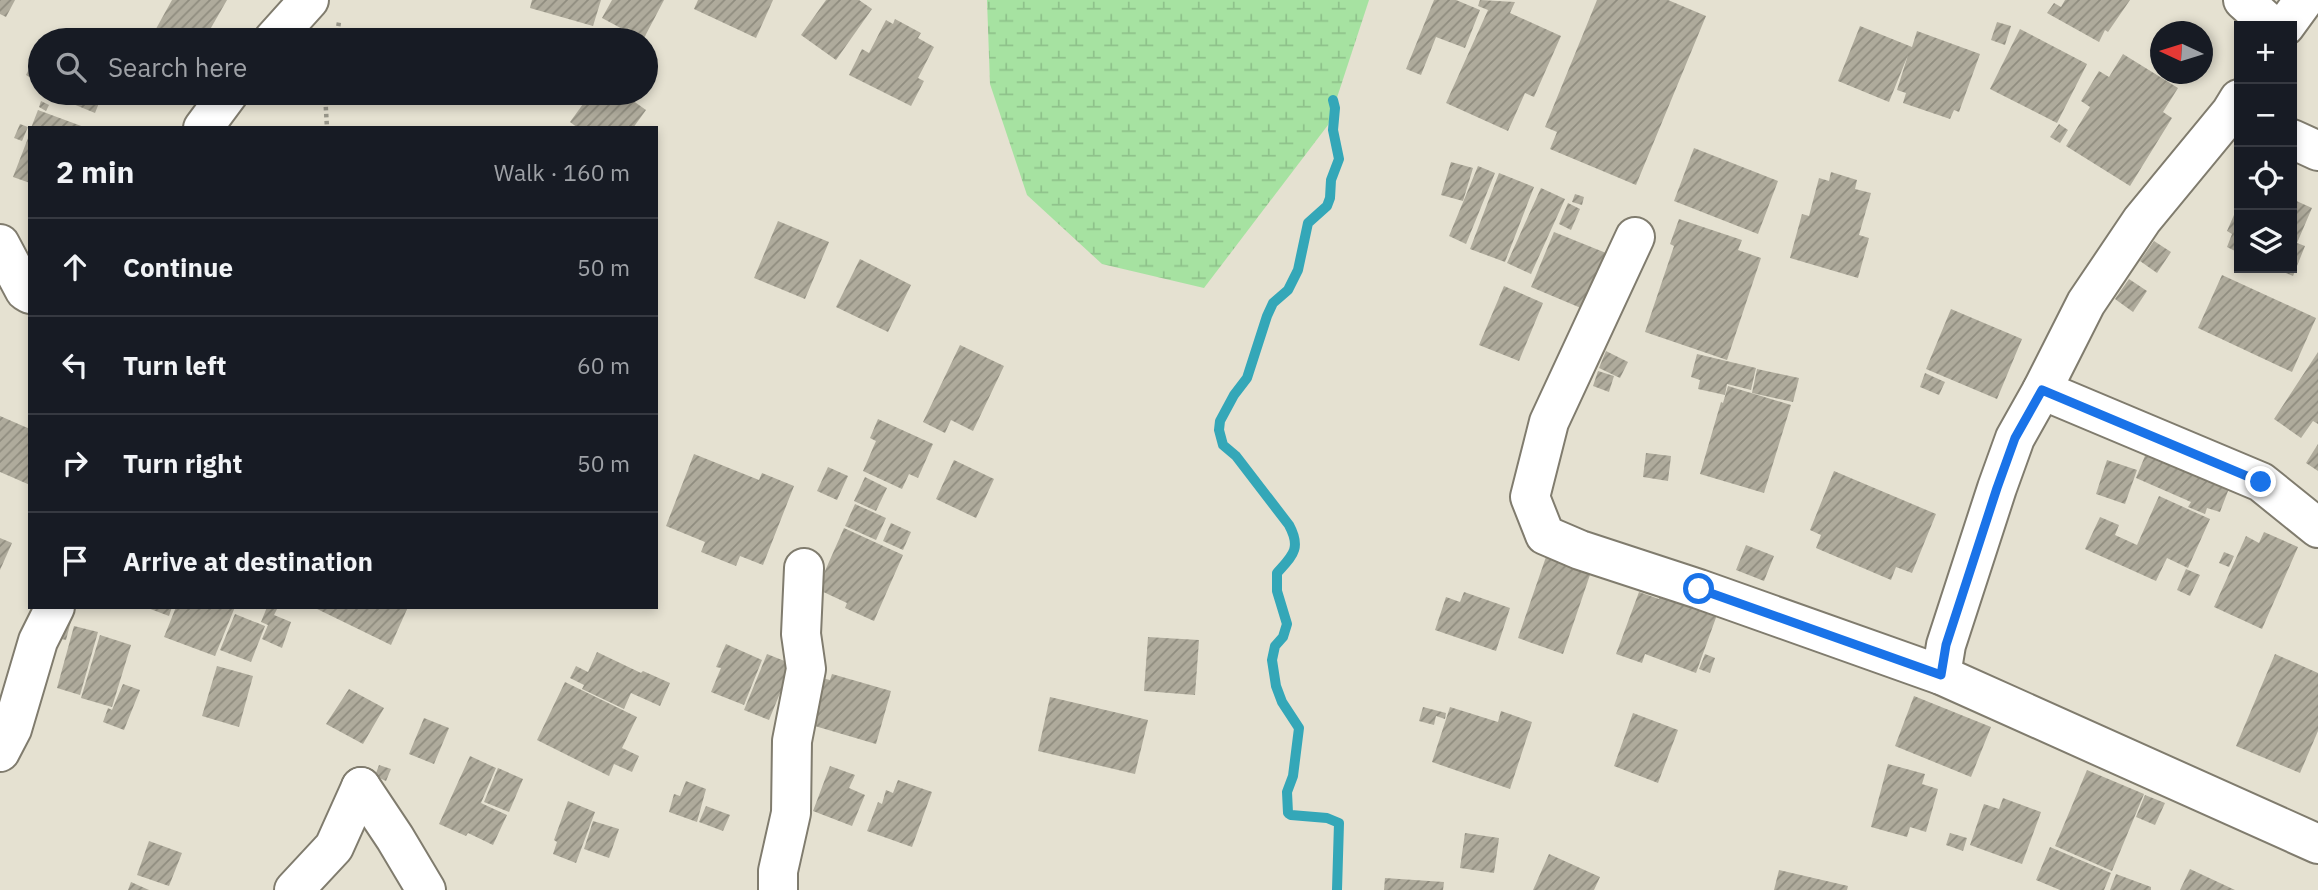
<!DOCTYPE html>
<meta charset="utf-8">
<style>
:root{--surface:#171b24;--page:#242831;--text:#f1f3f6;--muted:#9ea1a6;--line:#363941}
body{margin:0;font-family:"IBM Plex Sans",sans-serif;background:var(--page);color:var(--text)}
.controls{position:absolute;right:21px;top:21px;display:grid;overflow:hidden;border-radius:0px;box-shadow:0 4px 10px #0003}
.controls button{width:63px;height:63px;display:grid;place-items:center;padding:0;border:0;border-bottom:2px solid var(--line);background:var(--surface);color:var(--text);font:35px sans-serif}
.compass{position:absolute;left:2150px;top:21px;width:63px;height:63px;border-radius:50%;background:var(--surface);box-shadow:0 4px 10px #0003;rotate:274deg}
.stop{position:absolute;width:21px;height:21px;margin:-16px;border:5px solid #1a73e8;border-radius:50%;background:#fff}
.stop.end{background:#1a73e8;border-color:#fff;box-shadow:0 2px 7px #0008}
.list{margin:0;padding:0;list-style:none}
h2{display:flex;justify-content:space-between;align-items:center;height:91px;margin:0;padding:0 28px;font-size:30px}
h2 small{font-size:23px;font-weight:400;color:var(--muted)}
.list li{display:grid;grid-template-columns:46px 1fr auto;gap:21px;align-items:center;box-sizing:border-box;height:98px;padding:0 28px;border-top:2px solid var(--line)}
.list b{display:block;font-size:26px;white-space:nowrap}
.list em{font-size:23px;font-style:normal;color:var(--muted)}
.icon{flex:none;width:38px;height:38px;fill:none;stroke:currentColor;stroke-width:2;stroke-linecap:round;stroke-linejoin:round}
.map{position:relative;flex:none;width:2318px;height:890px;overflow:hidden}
.search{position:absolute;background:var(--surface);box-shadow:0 4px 10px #0003;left:28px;top:28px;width:630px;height:77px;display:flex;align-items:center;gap:18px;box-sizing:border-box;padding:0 24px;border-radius:38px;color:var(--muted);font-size:26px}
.panel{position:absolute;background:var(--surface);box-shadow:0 4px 10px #0003;left:28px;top:126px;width:630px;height:483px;border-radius:0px}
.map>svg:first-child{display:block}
.wetland{fill:url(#wetland-marsh)}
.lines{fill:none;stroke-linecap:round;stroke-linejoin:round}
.stream{stroke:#34a7b8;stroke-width:10}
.building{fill:url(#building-hatch)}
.minor-casing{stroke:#807c6e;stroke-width:42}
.path{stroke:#98968a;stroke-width:4.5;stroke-dasharray:3.5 3.5;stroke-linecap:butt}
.minor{stroke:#fff;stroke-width:38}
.route{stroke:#1a73e8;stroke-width:9}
</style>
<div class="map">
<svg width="2318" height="890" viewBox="0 0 2318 890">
<defs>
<pattern id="wetland-marsh" width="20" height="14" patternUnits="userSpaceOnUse" patternTransform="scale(1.75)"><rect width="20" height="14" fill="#a6e2a1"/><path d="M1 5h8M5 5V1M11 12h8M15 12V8" fill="none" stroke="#8fc28b"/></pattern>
<pattern id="building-hatch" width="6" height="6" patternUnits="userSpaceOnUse" patternTransform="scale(1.75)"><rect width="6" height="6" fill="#afab9c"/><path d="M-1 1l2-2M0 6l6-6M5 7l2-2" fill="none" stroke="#8f8c7f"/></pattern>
</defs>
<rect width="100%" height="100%" fill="#e5e1d1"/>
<path class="wetland" d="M987,0H1369L1328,125L1204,288L1102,264L1027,195L990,84Z"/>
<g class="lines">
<path class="stream" d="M1333,100L1335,108L1333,130L1339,159L1331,180L1330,198L1327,206L1308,223L1298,270L1288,290L1273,303L1267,316L1247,378L1234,395L1220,421L1219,430L1223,445L1236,456L1289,525C1302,549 1292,556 1277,573V591L1287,624L1283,637L1275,646L1272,660L1276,686L1282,702L1299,728L1293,776L1287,792L1288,813L1291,815L1327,818L1339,823L1337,890"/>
</g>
<g class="building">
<path d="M0,0H15L6,17L0,14Z"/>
<path d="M172,0H227L204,40H159L152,36Z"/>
<path d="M532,0H601L593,26L530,8Z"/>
<path d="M612,0H664L643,40L602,18Z"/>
<path d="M698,0H773L756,38L694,9Z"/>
<path d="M826,0H859L872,9L836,60L801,35Z"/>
<path d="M1434,0H1456L1480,10L1465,48L1436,37L1421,75L1406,69Z"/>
<path d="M1480,0L1515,2L1510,13L1561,36L1534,97L1525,93L1508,131L1446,103L1488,10L1478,6Z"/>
<path d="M1597,0H1668L1706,16L1636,185L1550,149L1557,132L1545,127Z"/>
<path d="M2065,0H2130L2108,32L2105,30L2099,42L2047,13L2054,3L2061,7Z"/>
<path d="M895,19L921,33L918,38L934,47L918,78L924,81L911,106L849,75L862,49L869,53L886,20L893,24Z"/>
<path d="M1997,22L2011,26L2005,45L1991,40Z"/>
<path d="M1860,26L1912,47L1917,31L1980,54L1959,112L1954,110L1950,119L1903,103L1906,93L1897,90L1908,55L1889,102L1838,81Z"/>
<path d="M2020,29L2087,64L2057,123L1990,89Z"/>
<path d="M40,47V83L26,75Z"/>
<path d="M2123,54L2178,88L2163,112L2172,118L2130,186L2066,146L2090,107L2081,101L2099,71L2109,77Z"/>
<path d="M58,93H103L95,113L56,97Z"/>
<path d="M591,93H622L646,110L633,128H578L570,122Z"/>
<path d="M41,101L49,105L46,111L39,107Z"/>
<path d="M38,110L84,127V128H31Z"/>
<path d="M20,124L28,127L22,141L14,138Z"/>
<path d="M2059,124L2068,130L2060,143L2050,137Z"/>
<path d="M30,133V183L13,177Z"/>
<path d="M1694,148L1778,181L1758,234L1674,201Z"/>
<path d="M1451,162L1473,168L1463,201L1441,195Z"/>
<path d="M1478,166L1495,173L1466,244L1449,236Z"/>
<path d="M1831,172L1857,180L1855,189L1871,193L1859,235L1869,238L1858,278L1790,258L1802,214L1809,216L1819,178L1829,181Z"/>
<path d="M1499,173L1534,187L1505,262L1470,249Z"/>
<path d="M1541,188L1565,199L1531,274L1507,263Z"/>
<path d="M1575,194L1584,197L1582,205L1572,202Z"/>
<path d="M2292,199L2312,208L2297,243L2305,246L2293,276L2274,268H2292Z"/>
<path d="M1568,203L1580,209L1571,230L1559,224Z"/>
<path d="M2237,208L2239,209V253L2227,247L2232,234L2227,231Z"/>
<path d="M1679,219L1742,240L1738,250L1761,258L1727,360L1645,332L1674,246L1670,244Z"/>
<path d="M778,221L829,242L805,299L754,278Z"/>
<path d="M1554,232L1611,255L1588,311L1531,287Z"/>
<path d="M2154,241L2171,252L2157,273L2140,261Z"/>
<path d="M860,259L911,285L888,332L836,307Z"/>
<path d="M2222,275L2316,318L2292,372L2198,328Z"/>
<path d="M2129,279L2147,291L2133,312L2115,299Z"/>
<path d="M1504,286L1543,303L1519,361L1479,345Z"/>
<path d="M1951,309L2022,339L1997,399L1926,369Z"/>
<path d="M960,345L1004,366L973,431L951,420L945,433L923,422Z"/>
<path d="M1606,351L1628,362L1620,378L1599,368Z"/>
<path d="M2318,352V424L2313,421L2301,438L2274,419Z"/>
<path d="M1697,354L1756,368L1751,390L1727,384L1725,395L1698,389L1700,380L1691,377Z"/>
<path d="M1757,369L1799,378L1793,402L1752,393Z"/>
<path d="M1598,371L1614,376L1609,392L1593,386Z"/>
<path d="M1925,373L1945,382L1939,395L1920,387Z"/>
<path d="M1728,386L1791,405L1764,493L1700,474L1721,402L1723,403Z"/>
<path d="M0,416L30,429V485L0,472Z"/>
<path d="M878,419L933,444L918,478L909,474L902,489L863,471L876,441L870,438Z"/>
<path d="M2318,444V471L2306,463Z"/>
<path d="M2149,446L2233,478L2220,512L2207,508L2205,514L2188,507L2191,502L2136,478Z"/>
<path d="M1646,453L1671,456L1668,481L1643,477Z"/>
<path d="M694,454L759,480L762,473L794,486L763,565L740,556L736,566L701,552L705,542L666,526Z"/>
<path d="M954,460L994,479L976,518L936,499Z"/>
<path d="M2107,460L2137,470L2125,504L2096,494Z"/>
<path d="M828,467L848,476L837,500L817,491Z"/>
<path d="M1834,471L1936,514L1912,573L1896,567L1891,580L1816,548L1821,535L1810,530Z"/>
<path d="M865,477L887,488L876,511L854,501Z"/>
<path d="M2159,496L2210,519L2188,568L2167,558L2156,581L2085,549L2100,517L2119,525L2115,535L2137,545Z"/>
<path d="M855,504L886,518L876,540L845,526Z"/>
<path d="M891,523L911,532L903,550L883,541Z"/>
<path d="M844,528L903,555L874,621L845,608L847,603L817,589Z"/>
<path d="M2264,532L2298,547L2262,629L2214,607L2246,536L2259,543Z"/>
<path d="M0,538L12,543L0,570Z"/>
<path d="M1746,545L1774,556L1764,581L1736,570Z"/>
<path d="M2224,552L2234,556L2229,567L2219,563Z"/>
<path d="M1547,554L1592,569L1563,654L1518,638Z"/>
<path d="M2186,569L2200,575L2190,596L2177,590Z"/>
<path d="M1663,591L1718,612L1696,673L1645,654L1642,663L1616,654L1639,592L1659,599Z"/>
<path d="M1464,592L1510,608L1496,651L1435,630L1446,597L1460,602Z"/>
<path d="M145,607H172L169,616Z"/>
<path d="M176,607H235L215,656L164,637Z"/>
<path d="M267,607H278L274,615L291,622L282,648L262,639L268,625L261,622Z"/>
<path d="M313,607H408L391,645Z"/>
<path d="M60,614L72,617L66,640L53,637Z"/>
<path d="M235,614L265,626L251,662L220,650Z"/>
<path d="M74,626L98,632L80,695L57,688Z"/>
<path d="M100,635L131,645L112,707L81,698Z"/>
<path d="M1148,637L1199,640L1195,695L1144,691Z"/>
<path d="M726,644L762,660L744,705L711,692L721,668L716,667Z"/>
<path d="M597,652L641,673L643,671L670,683L660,706L631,693L624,709L582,689L584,685L570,678L576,666L588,672Z"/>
<path d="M767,654L792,664L769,720L744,710Z"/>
<path d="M1705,654L1715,658L1710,673L1699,669Z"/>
<path d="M2275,654L2318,673V731L2300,773L2236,746Z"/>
<path d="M217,666L253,676L239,727L202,716Z"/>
<path d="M832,674L891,691L876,744L808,724L822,678L830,680Z"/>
<path d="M565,682L637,717L622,748L639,756L632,772L614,764L609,776L537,740Z"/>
<path d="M123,684L140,690L124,730L103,722L108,708L112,710Z"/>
<path d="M349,689L384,708L363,744L326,724Z"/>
<path d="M1914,696L1991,727L1971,777L1895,746Z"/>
<path d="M1050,697L1148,720L1135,774L1038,751Z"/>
<path d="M1423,707L1446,713L1445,719L1436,716L1434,725L1419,721Z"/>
<path d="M1450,707L1498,722L1501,711L1532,722L1510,789L1432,762Z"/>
<path d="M1633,713L1678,730L1658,783L1614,766Z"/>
<path d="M424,718L449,728L434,764L409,754Z"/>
<path d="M470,756L496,768L481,803L507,815L493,845L468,833L466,836L439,824Z"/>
<path d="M1888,764L1925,774L1922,784L1938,789L1926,832L1910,827L1907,837L1871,827Z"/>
<path d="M379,765L391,769L386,781L375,776Z"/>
<path d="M830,766L855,775L849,788L865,795L852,826L813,811Z"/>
<path d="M498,768L523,779L509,812L484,802Z"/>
<path d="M2087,770L2144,794L2112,871L2055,846Z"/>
<path d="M898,780L932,792L912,847L867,831L878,802L882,804L886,790L893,793Z"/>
<path d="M686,781L706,789L697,822L669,812L674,794L680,796Z"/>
<path d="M2145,795L2165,803L2155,825L2136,817Z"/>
<path d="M2003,798L2041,812L2022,864L1970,845L1984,804L1999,809Z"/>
<path d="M568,801L595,812L576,863L553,854L557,842L554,840Z"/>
<path d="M706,806L730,815L723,831L699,822Z"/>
<path d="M593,821L619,829L609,858L584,849Z"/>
<path d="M1465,833L1499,838L1494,873L1460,868Z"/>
<path d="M1950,833L1967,838L1963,851L1946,845Z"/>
<path d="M149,841L182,853L169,886L137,875Z"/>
<path d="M2050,847L2111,873L2104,890H2060L2036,880Z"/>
<path d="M1549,854L1600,877L1594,890H1533Z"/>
<path d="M2190,869L2235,890H2180Z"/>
<path d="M1779,870L1848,886L1847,890H1774Z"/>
<path d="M2116,874L2151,887V890H2110Z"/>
<path d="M1385,878L1444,882L1443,890H1384Z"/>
<path d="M131,882L149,890H128Z"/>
</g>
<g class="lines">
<g class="minor-casing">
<g id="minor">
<path d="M2243,0L2272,26"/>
<path d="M2285,26L2304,0"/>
<path d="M273,40L309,0"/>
<path d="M203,128L229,93"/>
<path d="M2292,139L2318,151"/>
<path d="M1635,237L1549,422L1530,497L1545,535L1580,550L1699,589L1941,675L2318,844"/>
<path d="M0,244L25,291L30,294"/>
<path d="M2042,390L2261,482L2318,528"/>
<path d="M1941,675L1946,645L1997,488L2015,438L2042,390L2086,303L2142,220L2231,112L2239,99"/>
<path d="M0,752L12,729L38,641L55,607"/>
<path d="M361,787L395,838L426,890"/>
<path d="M294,890L334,847L361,787"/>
<path d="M778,890V871L791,813L792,741L806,669L801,634L804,568"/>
</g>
</g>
<g class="path">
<path d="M336,40L339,22"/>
<path d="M325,93L327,128"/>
</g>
<use href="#minor" class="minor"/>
</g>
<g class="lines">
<path class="route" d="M1699,589L1941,675L1946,645L1997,488L2015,438L2042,390L2261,482"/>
</g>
</svg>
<div class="controls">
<button>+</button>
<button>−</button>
<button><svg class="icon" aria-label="locate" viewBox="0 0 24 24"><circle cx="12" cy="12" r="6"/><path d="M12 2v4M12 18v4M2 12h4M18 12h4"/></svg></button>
<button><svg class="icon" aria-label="layers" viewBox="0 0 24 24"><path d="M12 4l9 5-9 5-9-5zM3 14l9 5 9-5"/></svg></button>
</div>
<svg class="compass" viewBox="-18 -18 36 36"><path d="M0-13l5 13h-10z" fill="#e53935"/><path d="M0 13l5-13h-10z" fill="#9ea1a6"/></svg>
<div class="stop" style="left:1699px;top:589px"></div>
<div class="stop end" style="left:2261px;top:482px"></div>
<div class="search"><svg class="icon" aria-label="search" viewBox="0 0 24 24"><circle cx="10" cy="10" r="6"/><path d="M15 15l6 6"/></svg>Search here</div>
<section class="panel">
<h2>2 min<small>Walk · 160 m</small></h2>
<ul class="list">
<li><svg class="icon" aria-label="ahead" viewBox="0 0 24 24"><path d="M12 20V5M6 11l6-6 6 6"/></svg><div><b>Continue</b></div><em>50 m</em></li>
<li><svg class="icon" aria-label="left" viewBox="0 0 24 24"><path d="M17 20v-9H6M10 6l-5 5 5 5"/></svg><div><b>Turn left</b></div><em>60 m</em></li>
<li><svg class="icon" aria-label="right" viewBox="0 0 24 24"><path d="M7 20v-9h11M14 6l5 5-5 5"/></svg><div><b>Turn right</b></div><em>50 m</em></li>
<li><svg class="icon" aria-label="arrive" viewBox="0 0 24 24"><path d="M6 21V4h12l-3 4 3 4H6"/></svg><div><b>Arrive at destination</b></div></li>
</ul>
</section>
</div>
